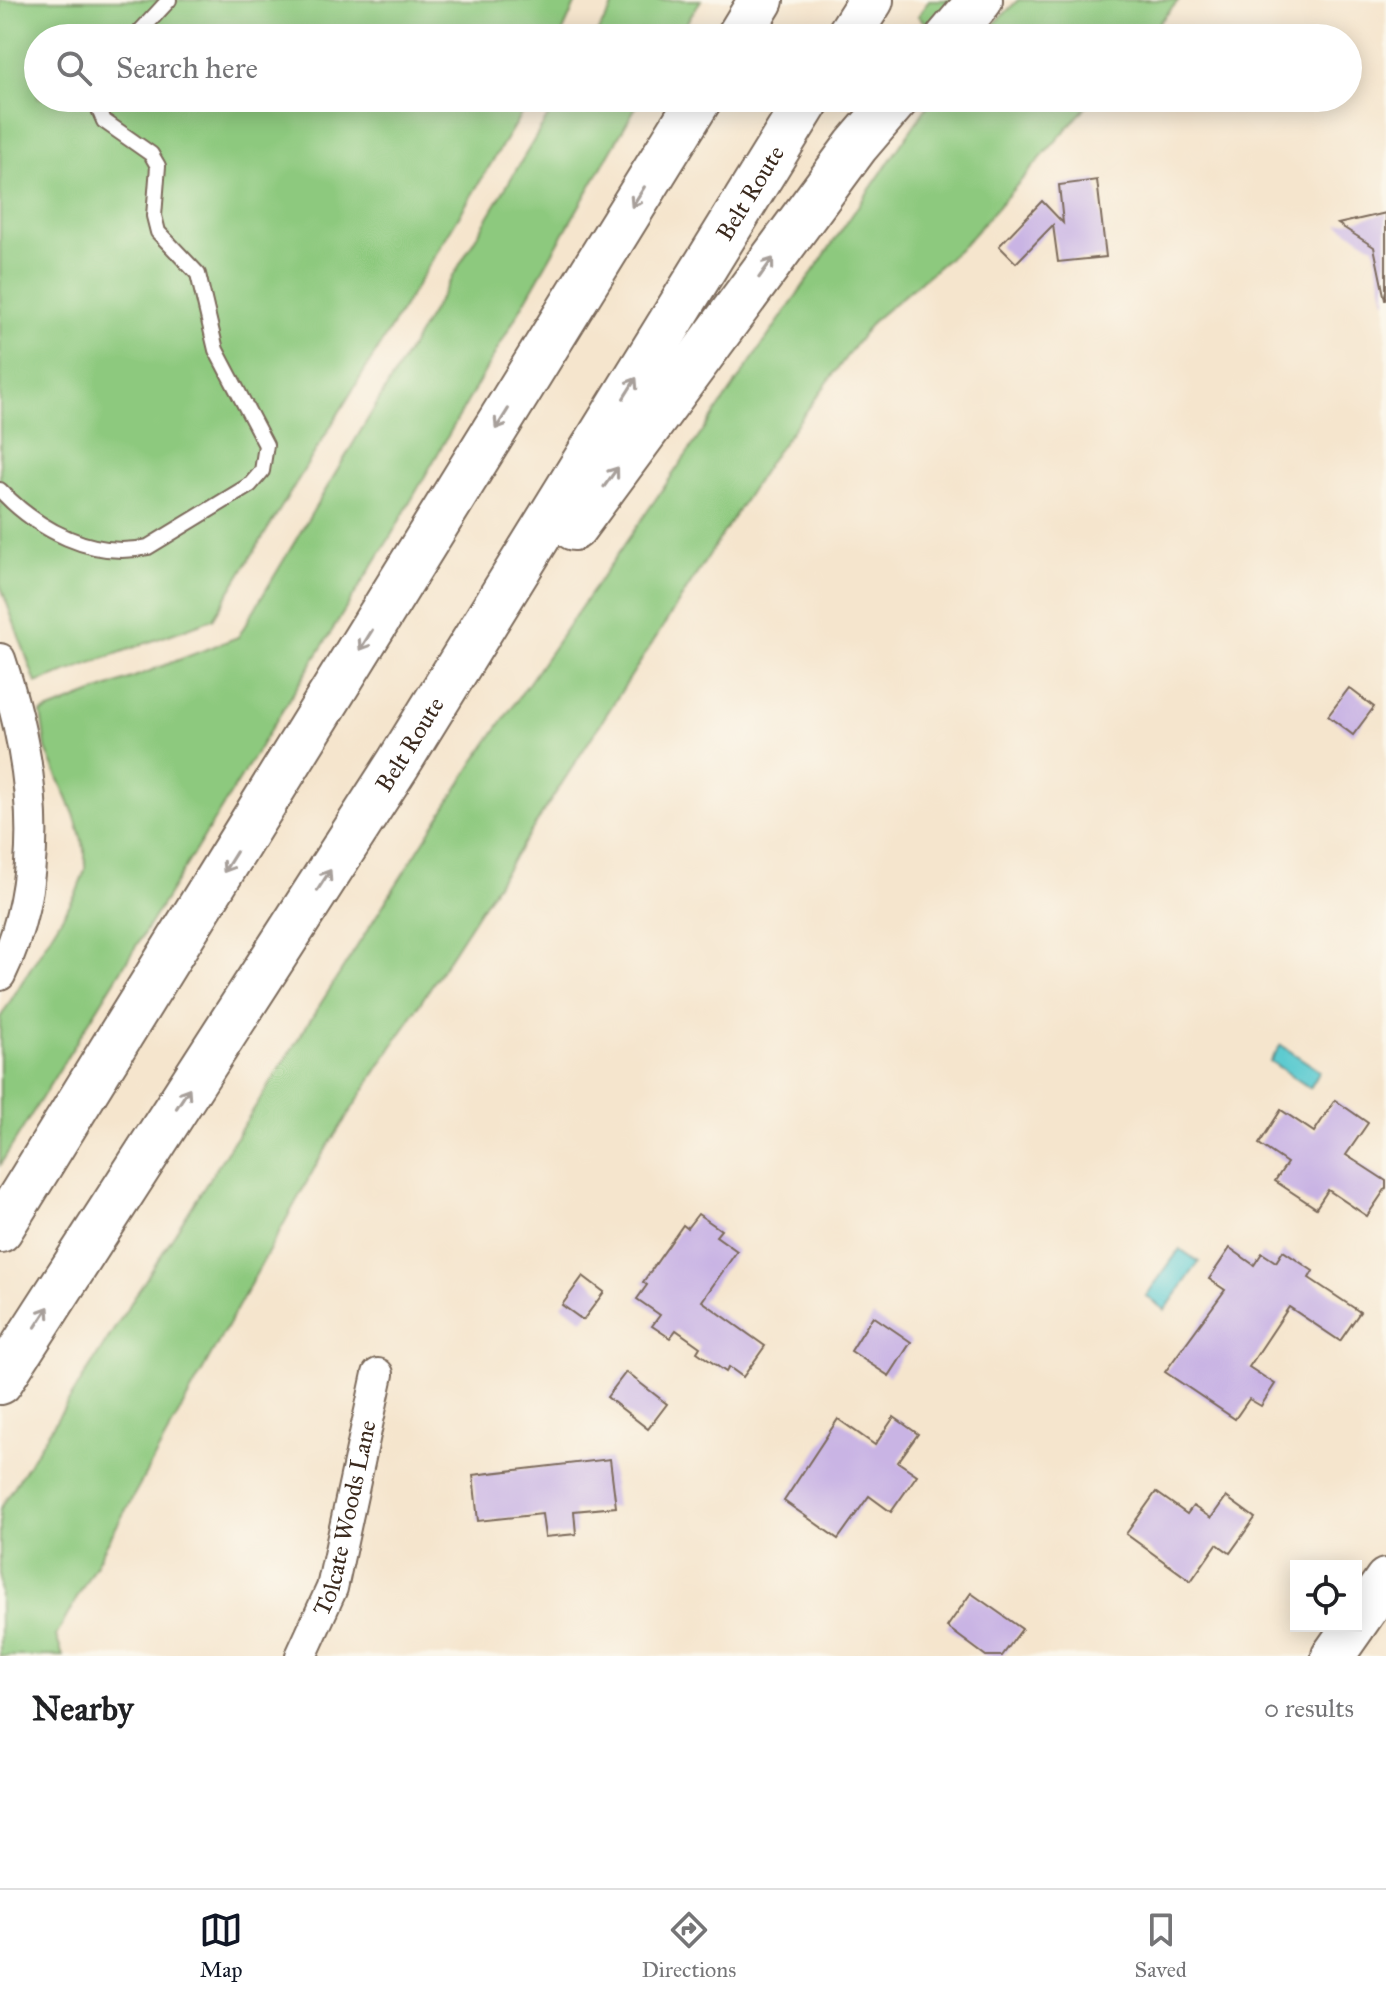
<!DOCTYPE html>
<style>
:root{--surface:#fff;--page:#f2f2f2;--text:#202124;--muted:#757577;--line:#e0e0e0;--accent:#111827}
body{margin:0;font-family:"IM FELL Great Primer",serif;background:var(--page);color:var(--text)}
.controls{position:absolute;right:24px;bottom:24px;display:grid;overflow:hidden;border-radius:0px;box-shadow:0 4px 20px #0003}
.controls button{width:72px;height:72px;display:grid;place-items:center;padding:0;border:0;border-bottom:2px solid var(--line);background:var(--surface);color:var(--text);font:40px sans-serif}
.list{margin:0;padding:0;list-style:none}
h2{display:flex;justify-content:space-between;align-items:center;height:104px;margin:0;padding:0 32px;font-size:34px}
h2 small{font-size:26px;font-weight:400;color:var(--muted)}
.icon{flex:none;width:44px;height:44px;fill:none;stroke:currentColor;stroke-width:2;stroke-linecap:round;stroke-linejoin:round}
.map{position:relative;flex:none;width:1386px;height:1656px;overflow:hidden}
.search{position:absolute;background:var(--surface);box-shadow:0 4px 20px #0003;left:24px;right:24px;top:24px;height:88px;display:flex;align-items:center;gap:20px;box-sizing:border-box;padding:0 28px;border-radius:44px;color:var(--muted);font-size:30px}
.sheet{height:232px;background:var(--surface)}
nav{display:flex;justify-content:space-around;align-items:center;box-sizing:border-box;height:112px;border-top:2px solid var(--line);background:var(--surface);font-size:22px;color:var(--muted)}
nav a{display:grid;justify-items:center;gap:4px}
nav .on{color:var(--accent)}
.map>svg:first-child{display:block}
.green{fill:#8dc97e;stroke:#647a4e;stroke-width:2}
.water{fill:#5dcbd0;stroke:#4c7a77;stroke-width:2}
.building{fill:#c9b4e4}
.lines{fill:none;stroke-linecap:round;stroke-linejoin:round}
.service-casing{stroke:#7c6b5b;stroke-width:18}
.minor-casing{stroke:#7c6b5b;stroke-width:34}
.secondary-casing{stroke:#7c6b5b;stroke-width:46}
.motorway-casing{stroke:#7c6b5b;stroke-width:48}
.service{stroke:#fff;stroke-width:14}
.minor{stroke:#fff;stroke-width:30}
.secondary{stroke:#fff;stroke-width:42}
.motorway{stroke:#fff;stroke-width:44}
.oneway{stroke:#a79f9a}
.labels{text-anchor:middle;stroke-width:6;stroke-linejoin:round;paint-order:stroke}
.street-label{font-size:24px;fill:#3b2a1e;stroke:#fbf7ec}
</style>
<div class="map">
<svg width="1386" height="1656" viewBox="0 0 1386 1656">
<rect width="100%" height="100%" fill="#fbf7ec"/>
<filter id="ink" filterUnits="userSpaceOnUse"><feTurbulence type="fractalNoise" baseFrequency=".0125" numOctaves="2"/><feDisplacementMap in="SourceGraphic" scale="16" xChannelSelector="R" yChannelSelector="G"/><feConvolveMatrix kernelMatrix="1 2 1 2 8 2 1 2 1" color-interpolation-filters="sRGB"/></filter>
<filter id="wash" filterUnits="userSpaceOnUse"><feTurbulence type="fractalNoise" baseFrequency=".006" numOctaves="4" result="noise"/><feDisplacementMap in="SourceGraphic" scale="32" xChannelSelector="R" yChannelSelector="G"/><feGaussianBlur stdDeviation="1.8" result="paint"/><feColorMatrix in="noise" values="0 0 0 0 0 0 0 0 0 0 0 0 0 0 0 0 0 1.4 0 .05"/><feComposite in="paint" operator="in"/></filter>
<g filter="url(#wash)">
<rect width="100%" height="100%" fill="#f5e5cd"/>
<g class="green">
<path d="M0,0H577L560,38H38V98H531L213,619L36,683L0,584Z"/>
<path d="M617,0H701L677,38H594Z"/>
<path d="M929,0H955L931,28L918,16Z"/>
<path d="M1018,0H1179L1146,38H980Z"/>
<path d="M559,98H641L389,539L0,1165V1018L76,894L85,870V851L74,814L46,749L41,713L238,637Z"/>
<path d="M933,98H1094L964,245L872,322L771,459L319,1160L56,1636L63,1656H0V1509L474,762Z"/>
</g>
<g class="water">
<path d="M1281,1045L1320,1071L1310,1088L1270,1061Z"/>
<path d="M1180,1249L1199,1262L1165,1310L1146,1296Z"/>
</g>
<g id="blocks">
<g class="building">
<path d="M1097,180L1106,257L1058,262L1053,225L1016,263L999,246L1042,201L1063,223L1059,185Z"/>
<path d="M1386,213V300H1385L1374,247L1338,224Z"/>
<path d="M1349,688L1374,707L1353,735L1328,716Z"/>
<path d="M1335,1100L1368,1123L1346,1155L1386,1181V1188L1367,1216L1328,1190L1316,1208L1275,1181L1287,1163L1259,1144L1281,1110L1314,1132Z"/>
<path d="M698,1214L721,1230L716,1236L737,1251L702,1301L765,1346L743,1377L729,1367L726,1372L697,1352L700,1347L676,1330L670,1338L652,1326L660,1315L637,1299L647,1285L643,1282L683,1225L687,1228Z"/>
<path d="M1230,1248L1254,1265L1262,1253L1276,1262L1283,1251L1313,1271L1309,1278L1360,1312L1340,1341L1289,1307L1249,1367L1275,1384L1261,1406L1249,1399L1235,1419L1165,1372L1225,1290L1209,1279Z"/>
<path d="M583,1276L604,1292L583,1320L562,1305Z"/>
<path d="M873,1316L911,1342L889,1376L851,1351Z"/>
<path d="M626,1372L667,1404L648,1429L607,1397Z"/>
<path d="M894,1417L918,1434L898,1462L917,1475L891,1512L869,1496L838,1539L784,1501L838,1419L875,1445Z"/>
<path d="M610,1459L616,1507L574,1511L576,1534L545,1537L542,1514L478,1521L473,1475Z"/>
<path d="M1156,1492L1187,1514L1193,1506L1211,1518L1226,1497L1255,1518L1230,1553L1217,1544L1191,1581L1126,1534Z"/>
<path d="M971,1593L1022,1629L1002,1656H986L947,1627Z"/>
</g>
</g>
</g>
<g filter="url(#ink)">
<use href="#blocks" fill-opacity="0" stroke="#7c6b5b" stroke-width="2"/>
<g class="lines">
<g class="service-casing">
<g id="service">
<path d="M134,38L169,0"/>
<path d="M0,490C37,529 93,560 148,547L250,485L262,471L266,445L216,350L198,274L158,232L154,216L158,166L151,154L104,121L94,98"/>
</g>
</g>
<g class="minor-casing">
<g id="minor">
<path d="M0,659C34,761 49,875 0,975"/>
<path id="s1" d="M301,1656L332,1588L378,1374"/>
</g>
</g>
<g class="secondary-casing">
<g id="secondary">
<path d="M1356,1623L1386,1580"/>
<path d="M1333,1656L1354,1626"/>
</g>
</g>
<g class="motorway-casing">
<g id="motorway">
<path d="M738,38L761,0"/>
<path d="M847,38L871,0"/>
<path d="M948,38L980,0"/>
<path d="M574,528L856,146L897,98"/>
<path d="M0,1230L700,98"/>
<path id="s2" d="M0,1382L398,764L809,98"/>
</g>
</g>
<use href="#service" class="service"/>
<use href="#minor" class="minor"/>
<use href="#secondary" class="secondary"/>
<use href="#motorway" class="motorway"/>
</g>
<defs><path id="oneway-shaft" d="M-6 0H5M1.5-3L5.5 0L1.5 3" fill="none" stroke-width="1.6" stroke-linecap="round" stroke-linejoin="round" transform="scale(2)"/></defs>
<g class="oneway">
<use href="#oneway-shaft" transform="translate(638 197) rotate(122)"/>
<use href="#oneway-shaft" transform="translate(766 268) rotate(-54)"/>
<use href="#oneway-shaft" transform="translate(630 388) rotate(-58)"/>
<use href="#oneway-shaft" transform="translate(502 419) rotate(122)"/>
<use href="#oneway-shaft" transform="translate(611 477) rotate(-54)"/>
<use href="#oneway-shaft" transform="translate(366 640) rotate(122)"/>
<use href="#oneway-shaft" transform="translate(230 862) rotate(122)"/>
<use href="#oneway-shaft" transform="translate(324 880) rotate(-57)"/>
<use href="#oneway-shaft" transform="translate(183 1098) rotate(-57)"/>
<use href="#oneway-shaft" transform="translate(42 1317) rotate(-57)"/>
</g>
</g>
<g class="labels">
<g class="street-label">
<text dy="8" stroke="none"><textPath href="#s2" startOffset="1406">Belt Route</textPath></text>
<text dy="8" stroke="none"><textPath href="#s2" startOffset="758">Belt Route</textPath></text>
<text dy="8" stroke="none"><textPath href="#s1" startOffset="146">Tolcate Woods Lane</textPath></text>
</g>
</g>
</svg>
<div class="controls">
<button><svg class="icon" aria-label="locate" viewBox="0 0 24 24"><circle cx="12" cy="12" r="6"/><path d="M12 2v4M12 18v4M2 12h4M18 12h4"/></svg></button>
</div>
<div class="search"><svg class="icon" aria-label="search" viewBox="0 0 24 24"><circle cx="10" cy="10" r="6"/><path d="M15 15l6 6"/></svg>Search here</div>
</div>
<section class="sheet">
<h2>Nearby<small>0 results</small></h2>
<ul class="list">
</ul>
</section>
<nav>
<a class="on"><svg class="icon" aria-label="map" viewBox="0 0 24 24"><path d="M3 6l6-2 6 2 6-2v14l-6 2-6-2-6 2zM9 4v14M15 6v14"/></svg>Map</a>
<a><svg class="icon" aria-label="directions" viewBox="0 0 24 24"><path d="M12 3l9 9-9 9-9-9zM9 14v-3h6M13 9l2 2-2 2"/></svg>Directions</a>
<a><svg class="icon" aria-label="saved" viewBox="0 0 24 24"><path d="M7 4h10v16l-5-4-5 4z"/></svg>Saved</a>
</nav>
